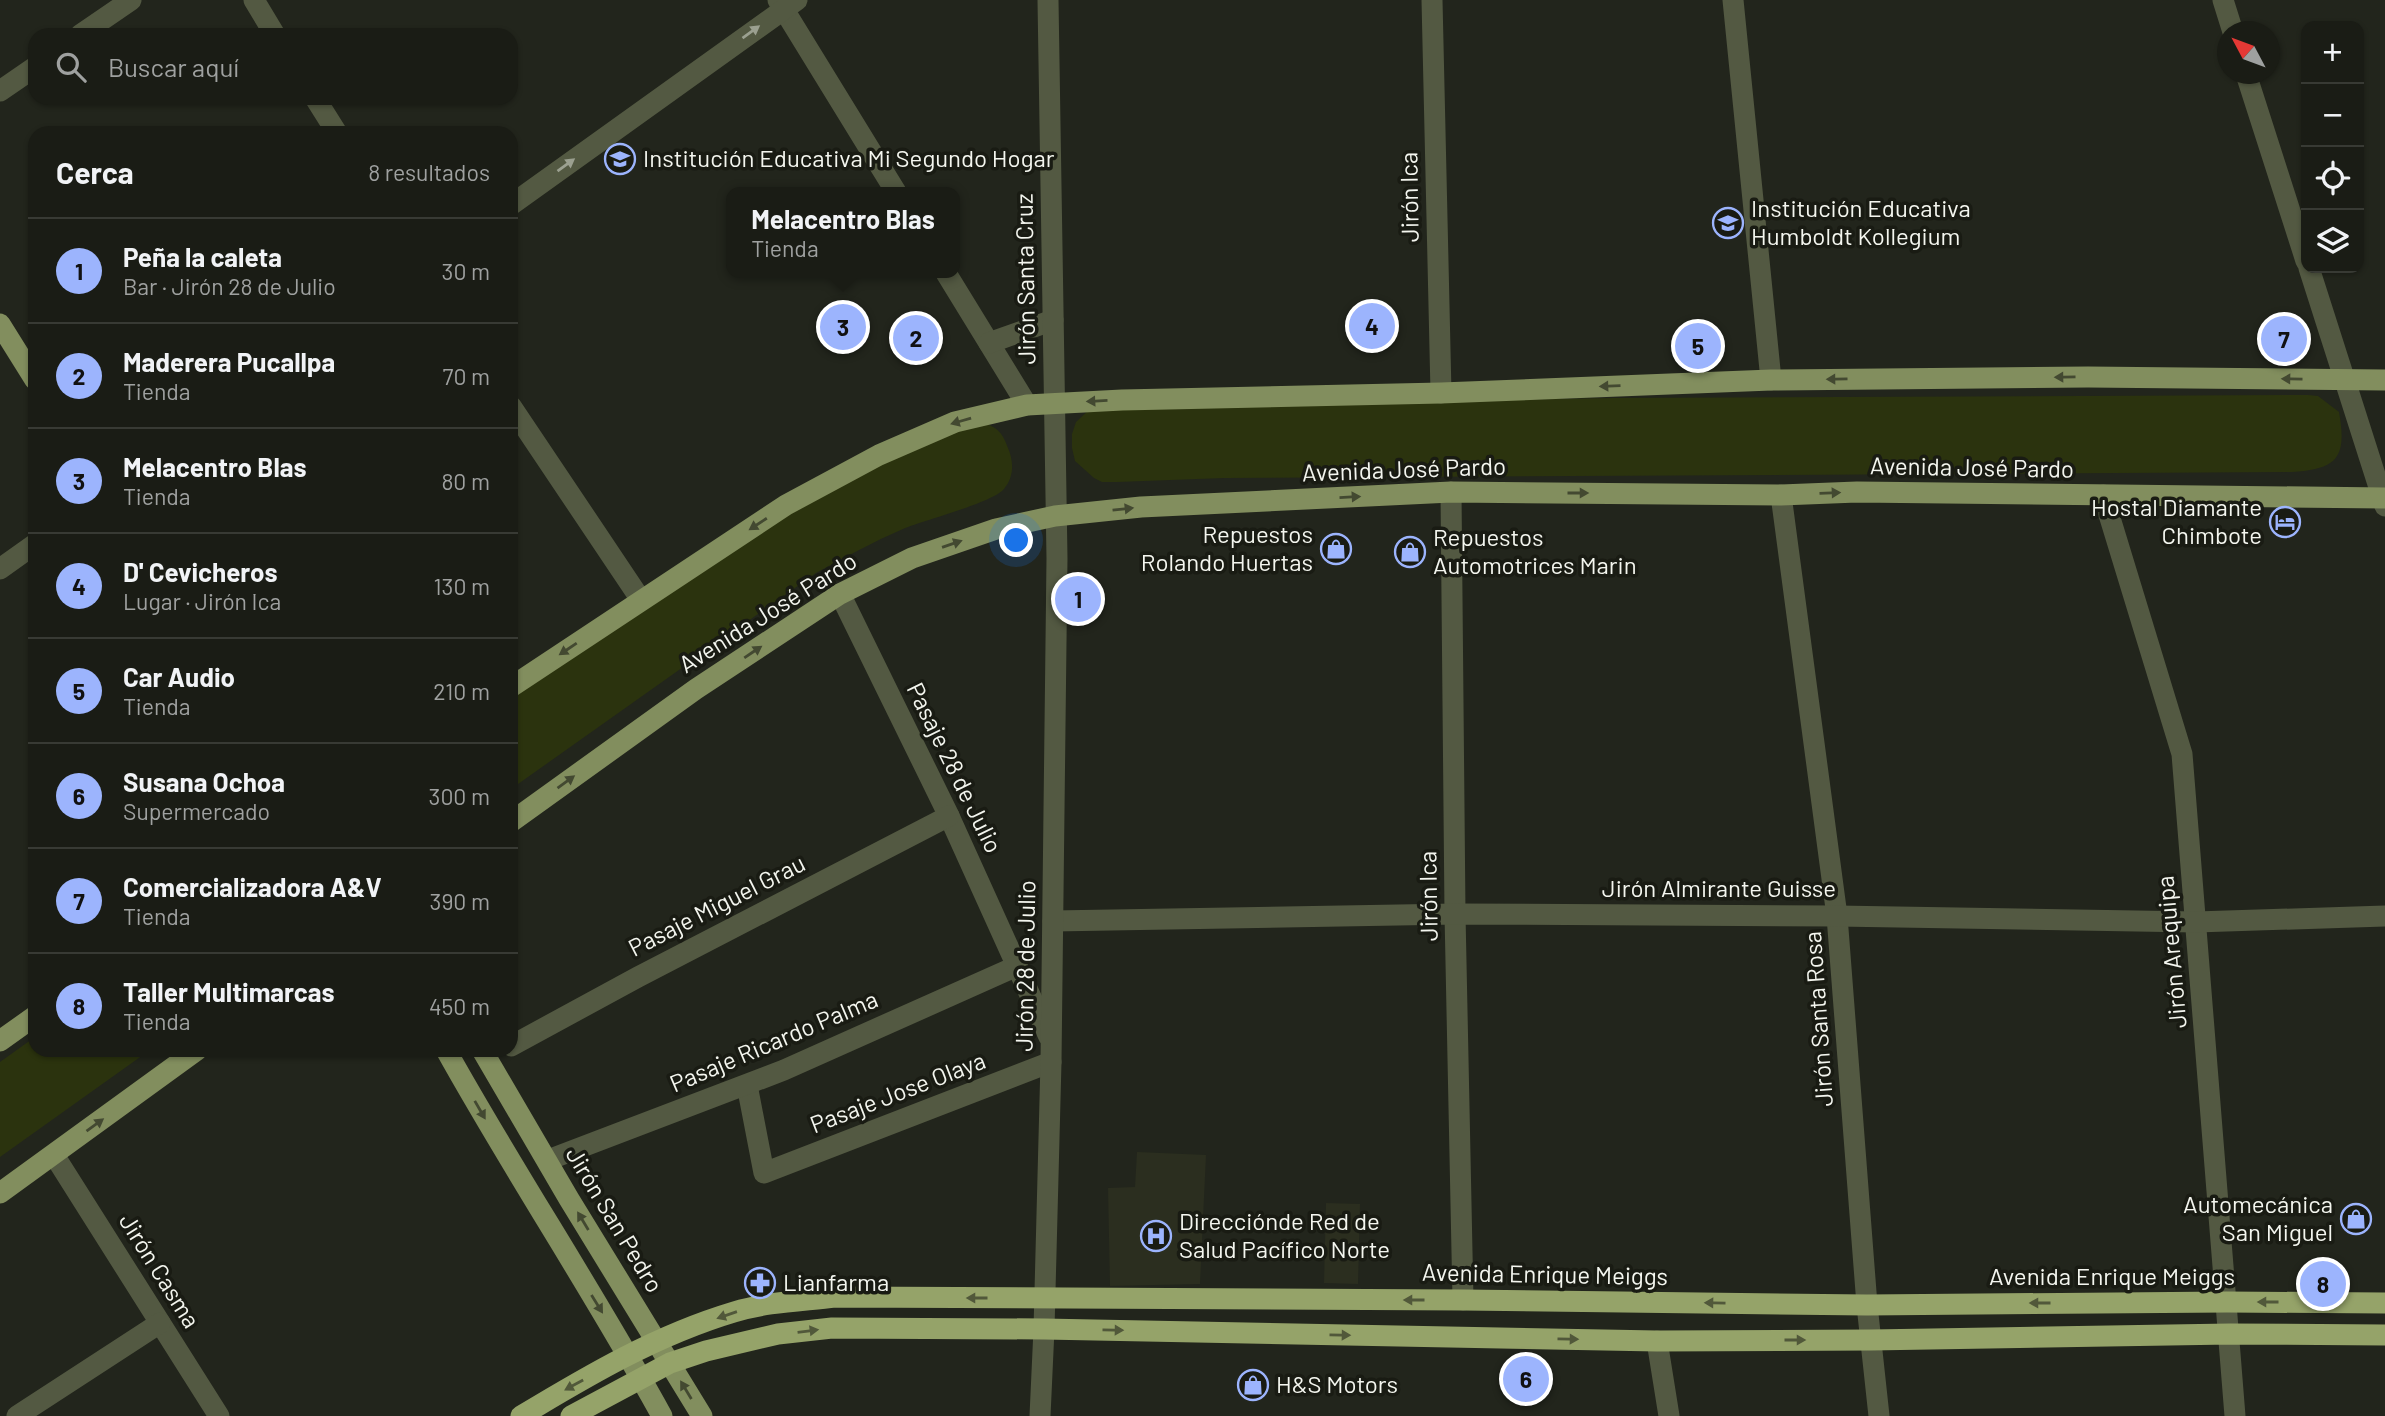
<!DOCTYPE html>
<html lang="es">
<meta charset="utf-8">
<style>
:root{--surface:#1a1c15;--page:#23251e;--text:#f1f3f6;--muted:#9fa1a0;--line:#383a34;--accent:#9cb4fd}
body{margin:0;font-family:Barlow,sans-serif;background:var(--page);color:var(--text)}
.controls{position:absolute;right:21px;top:21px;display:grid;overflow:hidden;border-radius:14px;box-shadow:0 2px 5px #0004}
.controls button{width:63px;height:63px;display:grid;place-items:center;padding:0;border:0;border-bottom:2px solid var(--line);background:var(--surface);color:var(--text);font:35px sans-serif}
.compass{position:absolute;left:2217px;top:21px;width:63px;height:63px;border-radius:50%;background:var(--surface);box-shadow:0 2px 5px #0004;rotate:311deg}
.you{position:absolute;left:1017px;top:541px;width:24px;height:24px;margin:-18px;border:5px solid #fff;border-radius:50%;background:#1a73e8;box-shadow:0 0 0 10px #1a73e833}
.badge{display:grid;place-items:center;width:46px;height:46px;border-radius:50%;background:var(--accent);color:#111;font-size:23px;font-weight:700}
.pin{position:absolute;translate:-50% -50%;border:4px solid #fff;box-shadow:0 2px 7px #0006}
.popup{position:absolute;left:726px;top:187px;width:234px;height:91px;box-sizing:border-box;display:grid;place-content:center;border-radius:14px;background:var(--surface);filter:drop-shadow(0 2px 5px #0005);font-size:23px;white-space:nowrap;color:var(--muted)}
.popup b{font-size:26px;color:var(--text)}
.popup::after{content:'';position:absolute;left:50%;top:100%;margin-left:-14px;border:14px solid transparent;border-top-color:var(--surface)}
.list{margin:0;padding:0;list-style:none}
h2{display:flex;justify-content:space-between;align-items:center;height:91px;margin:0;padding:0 28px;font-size:30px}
h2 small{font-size:23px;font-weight:400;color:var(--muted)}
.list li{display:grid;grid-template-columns:46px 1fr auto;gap:21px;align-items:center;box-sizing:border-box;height:105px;padding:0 28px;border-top:2px solid var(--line)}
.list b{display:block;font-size:26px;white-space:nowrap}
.list p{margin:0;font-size:23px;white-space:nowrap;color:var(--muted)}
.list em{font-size:23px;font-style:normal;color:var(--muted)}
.icon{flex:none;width:38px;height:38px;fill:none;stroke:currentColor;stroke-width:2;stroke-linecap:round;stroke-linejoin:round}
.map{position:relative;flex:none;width:2385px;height:1416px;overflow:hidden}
.search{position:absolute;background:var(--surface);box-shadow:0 2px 5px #0004;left:28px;top:28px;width:490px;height:77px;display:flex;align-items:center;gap:18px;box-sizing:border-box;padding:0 24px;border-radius:21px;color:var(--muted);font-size:26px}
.panel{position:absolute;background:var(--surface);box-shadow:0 2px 5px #0004;left:28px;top:126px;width:490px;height:931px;border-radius:21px}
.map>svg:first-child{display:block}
.built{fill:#2b2e1f}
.green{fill:#2b330e}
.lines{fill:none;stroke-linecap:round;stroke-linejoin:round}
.minor{stroke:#535942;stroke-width:21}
.major{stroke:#828e5e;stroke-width:21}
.highway{stroke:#95a369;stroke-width:21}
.oneway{fill:#9ba090}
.oneway2{fill:#434931}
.oneway3{fill:#51583a}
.labels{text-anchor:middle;stroke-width:7;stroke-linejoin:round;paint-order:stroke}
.poi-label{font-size:24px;fill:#f4f6ef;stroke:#191b13;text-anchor:start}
.street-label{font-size:24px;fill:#f4f6ef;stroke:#191b13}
</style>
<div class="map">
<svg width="2385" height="1416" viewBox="0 0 2385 1416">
<rect width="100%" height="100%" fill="#22251c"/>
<g class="built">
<path d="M1137,1152L1206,1155L1200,1284L1110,1286L1108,1188L1135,1187Z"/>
<path d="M1326,1203L1360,1204L1358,1284L1324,1283Z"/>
</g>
<g class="green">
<path d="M2308,395L2318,396L2339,412C2347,457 2338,469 2292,472L1224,478L1117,482H1102L1094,478L1075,461L1072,448V434L1076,422L1092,407L1614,398Z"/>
<path d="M983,423C998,427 1003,434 1008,448C1014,462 1014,477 1004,489C992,503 924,520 903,529C873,542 845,557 816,573L511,789V697L799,504L941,435Z"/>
<path d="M35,1037V1050H150L0,1157V1062Z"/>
</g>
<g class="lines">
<g class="minor">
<path d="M254,0L275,35"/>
<path d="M778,0L896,192"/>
<path d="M1432,0L1441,393"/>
<path d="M1733,0L1771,380"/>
<path d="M2223,0L2233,32"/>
<path d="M80,35L131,0"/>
<path d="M2246,74L2306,261"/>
<path d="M0,91L35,67"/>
<path d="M315,98L337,133"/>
<path d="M511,205L797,0"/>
<path d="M2309,268L2385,506"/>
<path d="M946,273L1027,405"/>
<path d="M989,343L1053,320"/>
<path d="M511,406L641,600"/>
<path d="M1451,492L1455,914L1463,1300"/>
<path d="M1781,495L1837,916L1867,1305L1879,1416"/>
<path d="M2103,495L2182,754L2235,1416"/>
<path d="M0,569L35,544"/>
<path d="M840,594L949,816L1049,1037"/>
<path d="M1053,921L1455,914L1837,916L2196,922L2385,916"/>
<path d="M511,1046L638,977L949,816"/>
<path d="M747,1085L764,1173L1051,1062"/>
<path d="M54,1155L219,1416"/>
<path d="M548,1160L784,1070L1017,966"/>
<path d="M1657,1341L1669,1416"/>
<path d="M17,1416L160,1323"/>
<path d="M1040,1416L1044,1329L1051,1062L1057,558L1048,0"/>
</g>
<g class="major">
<path d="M0,324L35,380"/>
<path d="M511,687L786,505L879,455L955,422L1027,405L1122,400L1441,393L1771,380L2088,377L2385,380"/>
<path d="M511,822L696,689L840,594L912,558L996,529L1055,516L1141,507L1451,492L1781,495L1857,492L2385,498"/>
<path d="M0,1041L35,1016"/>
<path d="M446,1050C515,1174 594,1292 662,1416"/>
<path d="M482,1050L569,1199L702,1416"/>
<path d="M0,1193L197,1050"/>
</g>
<g class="highway">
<path d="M521,1416C589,1375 657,1335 734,1312C766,1302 802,1301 835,1297L1463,1300L1867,1305L2227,1302L2385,1303"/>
<path d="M571,1416L670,1363L706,1351L778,1334L832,1328L1044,1329L1657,1341L1871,1340L2230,1334L2385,1335"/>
</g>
</g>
<defs><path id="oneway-solid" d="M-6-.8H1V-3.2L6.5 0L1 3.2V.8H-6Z" transform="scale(1.75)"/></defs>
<g class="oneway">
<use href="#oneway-solid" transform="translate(751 32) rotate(-36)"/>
<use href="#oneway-solid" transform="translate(566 165) rotate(-36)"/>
</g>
<g class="oneway2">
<use href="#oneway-solid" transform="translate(2065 377) rotate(179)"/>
<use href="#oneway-solid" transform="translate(1837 379) rotate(179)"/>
<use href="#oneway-solid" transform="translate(2292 379) rotate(-179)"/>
<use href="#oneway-solid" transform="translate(1610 386) rotate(178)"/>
<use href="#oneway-solid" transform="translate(1097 401) rotate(177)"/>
<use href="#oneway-solid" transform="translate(961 421) rotate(164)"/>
<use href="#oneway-solid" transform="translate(1578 493)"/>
<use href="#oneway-solid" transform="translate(1830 493) rotate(-2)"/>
<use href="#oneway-solid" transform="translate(1350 497) rotate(-3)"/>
<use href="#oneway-solid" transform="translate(1123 509) rotate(-6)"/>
<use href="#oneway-solid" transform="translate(758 524) rotate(147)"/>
<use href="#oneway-solid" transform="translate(952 544) rotate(-19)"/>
<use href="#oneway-solid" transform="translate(568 649) rotate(146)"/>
<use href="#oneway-solid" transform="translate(753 652) rotate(-34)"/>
<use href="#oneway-solid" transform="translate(566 782) rotate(-36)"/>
<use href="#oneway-solid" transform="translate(480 1110) rotate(60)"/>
<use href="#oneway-solid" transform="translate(95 1125) rotate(-36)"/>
<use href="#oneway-solid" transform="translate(583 1221) rotate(-121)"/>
<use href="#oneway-solid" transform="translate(597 1304) rotate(58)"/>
<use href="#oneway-solid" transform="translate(686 1390) rotate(-121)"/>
</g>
<g class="oneway3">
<use href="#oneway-solid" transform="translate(977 1298) rotate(-180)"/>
<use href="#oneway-solid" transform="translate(1414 1300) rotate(-180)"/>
<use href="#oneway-solid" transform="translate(2268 1302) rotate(-180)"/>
<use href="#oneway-solid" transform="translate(1715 1303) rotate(-179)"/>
<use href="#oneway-solid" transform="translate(2040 1303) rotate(180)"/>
<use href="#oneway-solid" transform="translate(727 1315) rotate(161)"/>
<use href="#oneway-solid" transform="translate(1113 1330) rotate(1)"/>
<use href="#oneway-solid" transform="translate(808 1331) rotate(-7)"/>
<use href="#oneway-solid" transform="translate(1340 1335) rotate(1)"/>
<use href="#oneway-solid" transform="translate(1568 1339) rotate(1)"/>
<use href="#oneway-solid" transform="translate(1795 1340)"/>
<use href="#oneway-solid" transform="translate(574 1385) rotate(151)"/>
</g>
<defs>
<g id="school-ring" transform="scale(1.575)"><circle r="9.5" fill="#191b13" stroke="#9cb4fd" stroke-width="1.5"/><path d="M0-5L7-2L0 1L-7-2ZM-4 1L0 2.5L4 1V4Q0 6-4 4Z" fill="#9cb4fd"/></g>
<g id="hotel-ring" transform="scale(1.575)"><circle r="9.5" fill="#191b13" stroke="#9cb4fd" stroke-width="1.5"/><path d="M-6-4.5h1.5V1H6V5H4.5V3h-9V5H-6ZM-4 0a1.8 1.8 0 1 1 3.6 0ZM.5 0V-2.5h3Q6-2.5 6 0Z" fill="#9cb4fd"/></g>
<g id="shop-ring" transform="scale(1.575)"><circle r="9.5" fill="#191b13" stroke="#9cb4fd" stroke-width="1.5"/><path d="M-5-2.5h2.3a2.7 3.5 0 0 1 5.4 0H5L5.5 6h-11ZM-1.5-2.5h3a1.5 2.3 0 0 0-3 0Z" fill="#9cb4fd"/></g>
<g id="hospital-ring" transform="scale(1.575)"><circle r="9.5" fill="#191b13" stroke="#9cb4fd" stroke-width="1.5"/><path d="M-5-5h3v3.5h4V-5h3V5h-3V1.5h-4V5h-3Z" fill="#9cb4fd"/></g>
<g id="pharmacy-ring" transform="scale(1.575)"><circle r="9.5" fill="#191b13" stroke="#9cb4fd" stroke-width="1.5"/><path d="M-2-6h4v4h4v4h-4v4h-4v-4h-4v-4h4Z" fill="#9cb4fd"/></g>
</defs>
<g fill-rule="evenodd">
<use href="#school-ring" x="620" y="159"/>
<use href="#school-ring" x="1728" y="223"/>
<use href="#hotel-ring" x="2285" y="522"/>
<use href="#shop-ring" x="1336" y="549"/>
<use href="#shop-ring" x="1410" y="552"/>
<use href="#shop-ring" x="2356" y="1219"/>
<use href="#hospital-ring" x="1156" y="1236"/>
<use href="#pharmacy-ring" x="760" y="1283"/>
<use href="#shop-ring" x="1253" y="1385"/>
</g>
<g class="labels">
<g class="poi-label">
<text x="643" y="167">Institución Educativa Mi Segundo Hogar</text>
<text x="1751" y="217">Institución Educativa<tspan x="1751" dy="28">Humboldt Kollegium</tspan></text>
<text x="2262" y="516" text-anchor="end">Hostal Diamante<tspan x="2262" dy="28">Chimbote</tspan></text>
<text x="1313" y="543" text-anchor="end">Repuestos<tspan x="1313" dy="28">Rolando Huertas</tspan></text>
<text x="1433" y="546">Repuestos<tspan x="1433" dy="28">Automotrices Marin</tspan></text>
<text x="2333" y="1213" text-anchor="end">Automecánica<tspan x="2333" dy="28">San Miguel</tspan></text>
<text x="1179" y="1230">Direcciónde Red de<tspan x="1179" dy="28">Salud Pacífico Norte</tspan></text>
<text x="783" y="1291">Lianfarma</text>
<text x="1276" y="1393">H&amp;S Motors</text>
</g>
<g class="street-label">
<text transform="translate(1410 197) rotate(-91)" y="8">Jirón Ica</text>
<text transform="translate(1026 279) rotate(-91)" y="8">Jirón Santa Cruz</text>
<text transform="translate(1972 468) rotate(1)" y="8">Avenida José Pardo</text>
<text transform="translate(1404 470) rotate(-2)" y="8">Avenida José Pardo</text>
<text transform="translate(768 613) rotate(-32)" y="8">Avenida José Pardo</text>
<text transform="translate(954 768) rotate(64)" y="8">Pasaje 28 de Julio</text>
<text x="1719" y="897">Jirón Almirante Guisse</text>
<text transform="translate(1429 896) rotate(-91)" y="8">Jirón Ica</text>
<text transform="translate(717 906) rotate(-27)" y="8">Pasaje Miguel Grau</text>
<text transform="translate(2172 952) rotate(-95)" y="8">Jirón Arequipa</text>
<text transform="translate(1026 966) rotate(-89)" y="8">Jirón 28 de Julio</text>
<text transform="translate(1819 1019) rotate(-94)" y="8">Jirón Santa Rosa</text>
<text transform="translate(774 1042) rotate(-23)" y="8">Pasaje Ricardo Palma</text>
<text transform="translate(898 1093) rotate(-21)" y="8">Pasaje Jose Olaya</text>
<text transform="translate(614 1220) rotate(59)" y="8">Jirón San Pedro</text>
<text transform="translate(159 1271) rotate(58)" y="8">Jirón Casma</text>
<text transform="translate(1545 1275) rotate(1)" y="8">Avenida Enrique Meiggs</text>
<text x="2112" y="1285">Avenida Enrique Meiggs</text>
</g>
</g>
</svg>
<div class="controls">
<button>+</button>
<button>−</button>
<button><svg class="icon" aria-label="locate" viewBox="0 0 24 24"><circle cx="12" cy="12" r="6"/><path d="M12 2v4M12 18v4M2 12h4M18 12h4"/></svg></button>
<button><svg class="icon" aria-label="layers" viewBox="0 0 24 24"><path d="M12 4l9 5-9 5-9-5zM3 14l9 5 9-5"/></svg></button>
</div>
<svg class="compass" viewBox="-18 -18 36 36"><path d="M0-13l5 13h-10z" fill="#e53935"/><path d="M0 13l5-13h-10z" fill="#9fa1a0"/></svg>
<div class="you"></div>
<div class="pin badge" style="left:1078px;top:599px">1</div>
<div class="pin badge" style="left:916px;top:338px">2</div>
<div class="pin badge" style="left:843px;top:327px">3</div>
<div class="popup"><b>Melacentro Blas</b>Tienda</div>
<div class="pin badge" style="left:1372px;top:326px">4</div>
<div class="pin badge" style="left:1698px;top:346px">5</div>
<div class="pin badge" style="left:1526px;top:1379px">6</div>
<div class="pin badge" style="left:2284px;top:339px">7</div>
<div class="pin badge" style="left:2323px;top:1284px">8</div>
<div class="search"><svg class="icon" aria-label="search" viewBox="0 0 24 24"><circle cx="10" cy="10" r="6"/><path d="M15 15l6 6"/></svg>Buscar aquí</div>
<section class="panel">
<h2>Cerca<small>8 resultados</small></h2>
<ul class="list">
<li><span class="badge">1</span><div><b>Peña la caleta</b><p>Bar · Jirón 28 de Julio</p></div><em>30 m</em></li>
<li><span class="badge">2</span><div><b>Maderera Pucallpa</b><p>Tienda</p></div><em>70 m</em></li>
<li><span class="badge">3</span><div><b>Melacentro Blas</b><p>Tienda</p></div><em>80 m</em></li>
<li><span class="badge">4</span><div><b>D' Cevicheros</b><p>Lugar · Jirón Ica</p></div><em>130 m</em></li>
<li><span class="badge">5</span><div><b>Car Audio</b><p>Tienda</p></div><em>210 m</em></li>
<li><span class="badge">6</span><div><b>Susana Ochoa</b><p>Supermercado</p></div><em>300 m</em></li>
<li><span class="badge">7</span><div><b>Comercializadora A&amp;V</b><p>Tienda</p></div><em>390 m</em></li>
<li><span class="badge">8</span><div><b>Taller Multimarcas</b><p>Tienda</p></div><em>450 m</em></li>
</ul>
</section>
</div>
